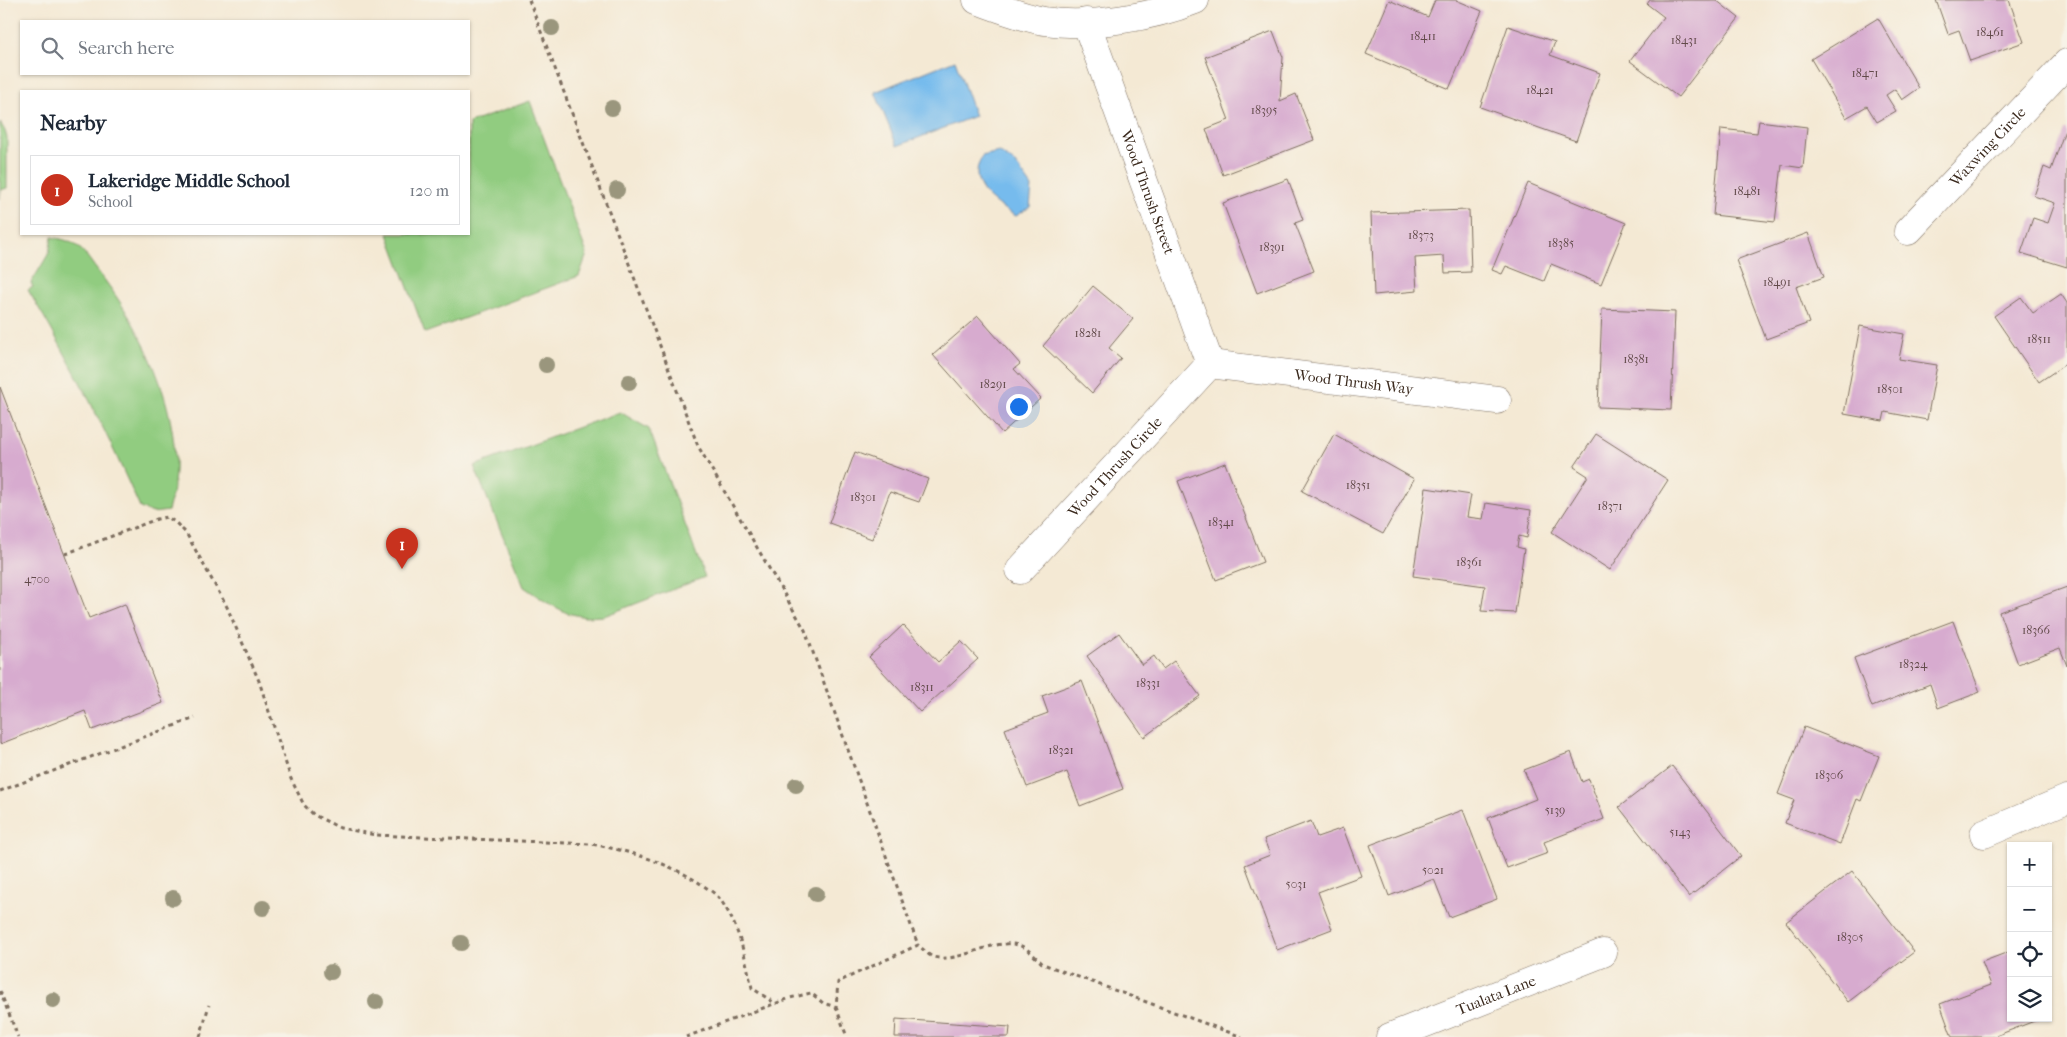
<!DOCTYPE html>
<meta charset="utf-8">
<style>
:root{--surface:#fff;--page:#f2f2f3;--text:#1f2937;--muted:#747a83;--line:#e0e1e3;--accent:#c8321e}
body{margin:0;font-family:"IM FELL French Canon",serif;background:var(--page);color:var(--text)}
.controls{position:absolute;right:15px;bottom:15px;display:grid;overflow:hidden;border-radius:0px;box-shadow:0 1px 4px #0004}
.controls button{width:45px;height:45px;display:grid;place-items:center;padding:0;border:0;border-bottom:1px solid var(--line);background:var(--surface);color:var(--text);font:25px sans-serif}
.you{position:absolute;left:1018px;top:406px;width:18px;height:18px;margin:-12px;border:4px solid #fff;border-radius:50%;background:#1a73e8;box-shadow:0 0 0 8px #1a73e833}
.badge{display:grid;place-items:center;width:32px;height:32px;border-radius:50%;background:var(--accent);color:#fff;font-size:16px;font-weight:700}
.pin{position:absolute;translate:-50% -41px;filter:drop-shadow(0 1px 2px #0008)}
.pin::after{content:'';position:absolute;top:26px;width:18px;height:15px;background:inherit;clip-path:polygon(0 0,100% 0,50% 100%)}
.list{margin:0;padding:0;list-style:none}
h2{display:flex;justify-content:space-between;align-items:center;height:65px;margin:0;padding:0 20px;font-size:21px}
h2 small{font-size:16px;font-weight:400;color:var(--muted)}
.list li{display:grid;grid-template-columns:32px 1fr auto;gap:15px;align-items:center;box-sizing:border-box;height:70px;margin:0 10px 10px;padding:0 10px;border:1px solid var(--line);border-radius:0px}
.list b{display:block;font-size:19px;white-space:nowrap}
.list p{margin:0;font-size:16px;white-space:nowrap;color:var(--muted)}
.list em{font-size:16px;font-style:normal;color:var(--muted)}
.icon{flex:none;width:28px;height:28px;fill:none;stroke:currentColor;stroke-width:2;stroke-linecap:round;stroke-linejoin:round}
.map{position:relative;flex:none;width:2067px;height:1037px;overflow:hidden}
.search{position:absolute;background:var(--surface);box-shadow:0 1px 4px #0004;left:20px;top:20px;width:450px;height:55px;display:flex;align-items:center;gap:12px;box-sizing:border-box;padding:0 18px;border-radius:0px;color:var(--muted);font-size:19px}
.panel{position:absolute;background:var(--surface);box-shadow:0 1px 4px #0004;left:20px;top:90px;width:450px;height:145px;border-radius:0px}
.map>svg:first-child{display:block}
.green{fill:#91cc80;stroke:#667b4f}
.water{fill:#76bbed;stroke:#587286}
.building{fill:#d7abcf}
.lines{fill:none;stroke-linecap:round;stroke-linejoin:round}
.minor-casing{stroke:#7c6d5e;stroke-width:29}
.path{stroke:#7c6d5e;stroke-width:3;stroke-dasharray:4 4;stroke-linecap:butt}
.minor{stroke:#fff;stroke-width:28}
.tree{fill:#9a967d}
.labels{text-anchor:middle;stroke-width:4.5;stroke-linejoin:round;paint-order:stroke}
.number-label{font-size:12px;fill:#624a4a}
.street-label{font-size:15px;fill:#3b2a1e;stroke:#f7f3e8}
</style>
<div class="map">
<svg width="2067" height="1037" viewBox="0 0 2067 1037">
<rect width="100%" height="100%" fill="#f7f3e8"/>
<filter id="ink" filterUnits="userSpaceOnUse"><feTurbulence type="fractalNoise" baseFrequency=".02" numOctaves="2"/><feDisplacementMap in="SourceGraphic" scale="10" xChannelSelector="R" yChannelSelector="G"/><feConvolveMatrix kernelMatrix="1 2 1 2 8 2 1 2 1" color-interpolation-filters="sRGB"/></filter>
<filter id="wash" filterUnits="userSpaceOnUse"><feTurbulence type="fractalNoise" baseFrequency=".0096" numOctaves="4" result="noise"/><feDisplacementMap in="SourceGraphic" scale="20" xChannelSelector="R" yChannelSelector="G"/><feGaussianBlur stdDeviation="1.12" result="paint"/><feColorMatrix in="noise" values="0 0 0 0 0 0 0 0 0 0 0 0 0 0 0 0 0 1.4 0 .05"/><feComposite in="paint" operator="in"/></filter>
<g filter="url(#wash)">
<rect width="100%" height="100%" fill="#f4e9d4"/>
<g class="green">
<path d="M530,101L587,254L579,276L425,333L388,234H469V123Z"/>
<path d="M0,122L5,131L7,138V188L1,190L0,199Z"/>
<path d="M52,237C60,239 68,240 74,244C84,250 90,261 97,270C138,322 172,390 175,458C176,476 173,493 168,511L153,513L140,508C107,433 71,360 28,290L33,287L31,283L49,253Z"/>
<path d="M620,412L649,429L705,577L604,616L585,617L567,613L546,602L524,587L474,466Z"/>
</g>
<g class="water">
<path d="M955,60L975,116L897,146L875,92Z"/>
<path d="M999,152L1016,164L1032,187L1030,207L1016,216C1000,207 976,193 977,171C977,166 981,160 982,156Z"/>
</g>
<g id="blocks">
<g class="building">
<path d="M1389,0L1428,17L1435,0H1456L1482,11L1449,89L1366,54Z"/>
<path d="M1650,0H1716L1739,18L1678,97L1630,61L1664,17L1647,4Z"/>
<path d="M1936,0H2009L2024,42L1970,61L1959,30L1948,34Z"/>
<path d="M1878,18L1919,88L1902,100L1895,89L1886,95L1896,111L1877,122L1867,106L1846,118L1811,59Z"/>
<path d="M1508,26L1555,42L1550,55L1600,73L1576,141L1480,107Z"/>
<path d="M1273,31L1283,57L1280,101L1296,94L1314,140L1223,175L1206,129L1229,120L1205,57Z"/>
<path d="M1759,121L1807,127L1803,168L1782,165L1775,222L1713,215L1721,129L1757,133Z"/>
<path d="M2065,130H2067V267L2021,253L2033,218L2048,223L2055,203L2034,196L2044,167L2051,170Z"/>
<path d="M1288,179L1303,220L1295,223L1314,271L1257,293L1223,203Z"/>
<path d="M1528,183L1626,223L1601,284L1551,264L1544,281L1506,266L1502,274L1492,270Z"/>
<path d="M1469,210L1471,272L1445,273L1444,256L1415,258L1417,291L1374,295L1371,213Z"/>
<path d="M1808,233L1824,277L1796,287L1809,323L1766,339L1736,260Z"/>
<path d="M1093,286L1133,319L1109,348L1121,358L1092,393L1043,346Z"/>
<path d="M2061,294L2067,303V363L2039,382L1994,316L2021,297L2033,313Z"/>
<path d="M1602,309L1675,312L1671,410L1598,407Z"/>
<path d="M978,316L1020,364L1014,369L1041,398L1002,433L933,355Z"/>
<path d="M1860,326L1904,334L1899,359L1937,365L1927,420L1885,412L1883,421L1844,414Z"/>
<path d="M0,387L89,618L125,604L163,703L92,730L85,711L0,744Z"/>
<path d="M1334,434L1414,479L1383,534L1302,491Z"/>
<path d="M1596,434L1668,480L1610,570L1552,532L1588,476L1574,467Z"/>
<path d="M855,452L928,479L919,502L890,492L872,539L829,523Z"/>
<path d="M1225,463L1263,562L1216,580L1178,481Z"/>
<path d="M1426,488L1471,495L1467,517L1483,519L1486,503L1531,510L1527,538L1519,536L1517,547L1524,549L1515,613L1481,611L1485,586L1413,576Z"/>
<path d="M2067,587V666L2060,648L2018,664L1999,612Z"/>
<path d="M1953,621L1980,692L1938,708L1930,684L1872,707L1854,658Z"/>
<path d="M903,625L938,662L961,641L978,659L920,712L869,657Z"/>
<path d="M1119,633L1142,665L1154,656L1163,669L1174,661L1200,696L1144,737L1087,656Z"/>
<path d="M1082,681L1123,789L1080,806L1067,772L1027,787L1005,729L1048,713L1042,696Z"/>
<path d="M1804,727L1879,756L1861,801L1857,799L1840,844L1785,823L1794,800L1778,794Z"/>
<path d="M1571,752L1582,782L1589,779L1604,819L1544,842L1548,853L1507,868L1488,818L1536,799L1524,770Z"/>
<path d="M1672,766L1741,856L1689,897L1619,807Z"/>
<path d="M1463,810L1497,899L1449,917L1434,879L1389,896L1370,845Z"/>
<path d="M1311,821L1317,837L1343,828L1361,876L1318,892L1332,929L1277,950L1245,865L1270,855L1264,839Z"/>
<path d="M1852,871L1914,952L1848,1002L1786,922Z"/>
<path d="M2011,951V1018H2042L1993,1037H1952L1940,1004L1991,985L1982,962Z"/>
<path d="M896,1019L1010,1027L1009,1037H895Z"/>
</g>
</g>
</g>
<g filter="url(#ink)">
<use href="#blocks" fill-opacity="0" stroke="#7c6d5e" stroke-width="1"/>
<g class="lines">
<g class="minor-casing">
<g id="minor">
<path d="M977,0C999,8 1021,17 1044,21C1089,28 1153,17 1195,0"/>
<path id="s1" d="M1086,22L1210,364"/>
<path id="s2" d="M1908,231L2067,63"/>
<path id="s3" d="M1210,364L1497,400"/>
<path id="s4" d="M1020,570L1210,364"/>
<path d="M1984,834L2067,799"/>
<path id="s5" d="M1390,1037L1603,953"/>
</g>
</g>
<g class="path">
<path d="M529,0L698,446L805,630L918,945"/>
<path d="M65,554L157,519L167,517L175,522L186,533L227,607L259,681L291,779L304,805L314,815L340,828L376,835L591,844C629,851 664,861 698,882C705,887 714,892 719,898C739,924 745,957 752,988L776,1004"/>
<path d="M0,791L195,718"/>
<path d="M0,991L18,1037"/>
<path d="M836,1007L847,1037"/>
<path d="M200,1037L209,1005"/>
<path d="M686,1037L790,998L811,993L823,1003L836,1007L838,982L918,945C922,948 928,955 933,957C960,964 991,938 1018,945C1027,947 1036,958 1043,964L1242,1037"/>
</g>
<use href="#minor" class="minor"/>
</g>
<g class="tree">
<circle cx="552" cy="28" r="8"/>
<circle cx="612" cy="108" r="8"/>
<circle cx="617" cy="190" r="8"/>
<circle cx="546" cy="365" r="8"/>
<circle cx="629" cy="382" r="8"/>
<circle cx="796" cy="785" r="8"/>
<circle cx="816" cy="894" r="8"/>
<circle cx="173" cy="898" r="8"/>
<circle cx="263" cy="908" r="8"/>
<circle cx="461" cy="943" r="8"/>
<circle cx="331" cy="972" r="8"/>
<circle cx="53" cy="1000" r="8"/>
<circle cx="376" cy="1002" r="8"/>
</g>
</g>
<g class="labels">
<g class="number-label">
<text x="1990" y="36">18461</text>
<text x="1423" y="40">18411</text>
<text x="1684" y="44">18431</text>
<text x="1865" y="77">18471</text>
<text x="1540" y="94">18421</text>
<text x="1264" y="114">18395</text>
<text x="1747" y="195">18481</text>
<text x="1421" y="239">18373</text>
<text x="1561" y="247">18385</text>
<text x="1272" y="251">18391</text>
<text x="1777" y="286">18491</text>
<text x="1088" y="337">18281</text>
<text x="2039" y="343">18511</text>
<text x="1636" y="363">18381</text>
<text x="993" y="388">18291</text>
<text x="1890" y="393">18501</text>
<text x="1358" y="489">18351</text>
<text x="863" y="501">18301</text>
<text x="1610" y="510">18371</text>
<text x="1221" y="526">18341</text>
<text x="1469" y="566">18361</text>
<text x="37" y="583">4700</text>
<text x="2036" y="634">18366</text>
<text x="1913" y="668">18324</text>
<text x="1148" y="687">18331</text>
<text x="922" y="691">18311</text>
<text x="1061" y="754">18321</text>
<text x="1829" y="779">18306</text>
<text x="1555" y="814">5139</text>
<text x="1680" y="836">5143</text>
<text x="1433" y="874">5021</text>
<text x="1296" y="888">5031</text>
<text x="1850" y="941">18305</text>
</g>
<g class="street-label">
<text dy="5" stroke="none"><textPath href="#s2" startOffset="116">Waxwing Circle</textPath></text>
<text dy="5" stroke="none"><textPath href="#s1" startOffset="181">Wood Thrush Street</textPath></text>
<text dy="5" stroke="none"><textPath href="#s3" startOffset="145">Wood Thrush Way</textPath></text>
<text dy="5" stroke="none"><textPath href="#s4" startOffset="140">Wood Thrush Circle</textPath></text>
<text dy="5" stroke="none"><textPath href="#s5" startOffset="114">Tualata Lane</textPath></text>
</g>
</g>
</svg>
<div class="controls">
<button>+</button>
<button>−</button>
<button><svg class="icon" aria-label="locate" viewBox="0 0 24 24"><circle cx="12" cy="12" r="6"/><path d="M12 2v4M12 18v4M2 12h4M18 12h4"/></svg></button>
<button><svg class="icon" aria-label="layers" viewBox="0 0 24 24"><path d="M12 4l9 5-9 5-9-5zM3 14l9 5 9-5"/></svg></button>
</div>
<div class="you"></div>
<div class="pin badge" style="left:402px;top:569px">1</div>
<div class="search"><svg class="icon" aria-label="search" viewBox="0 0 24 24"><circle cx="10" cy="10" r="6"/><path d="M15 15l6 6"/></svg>Search here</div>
<section class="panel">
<h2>Nearby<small></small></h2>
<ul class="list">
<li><span class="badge">1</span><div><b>Lakeridge Middle School</b><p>School</p></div><em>120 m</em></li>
</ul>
</section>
</div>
